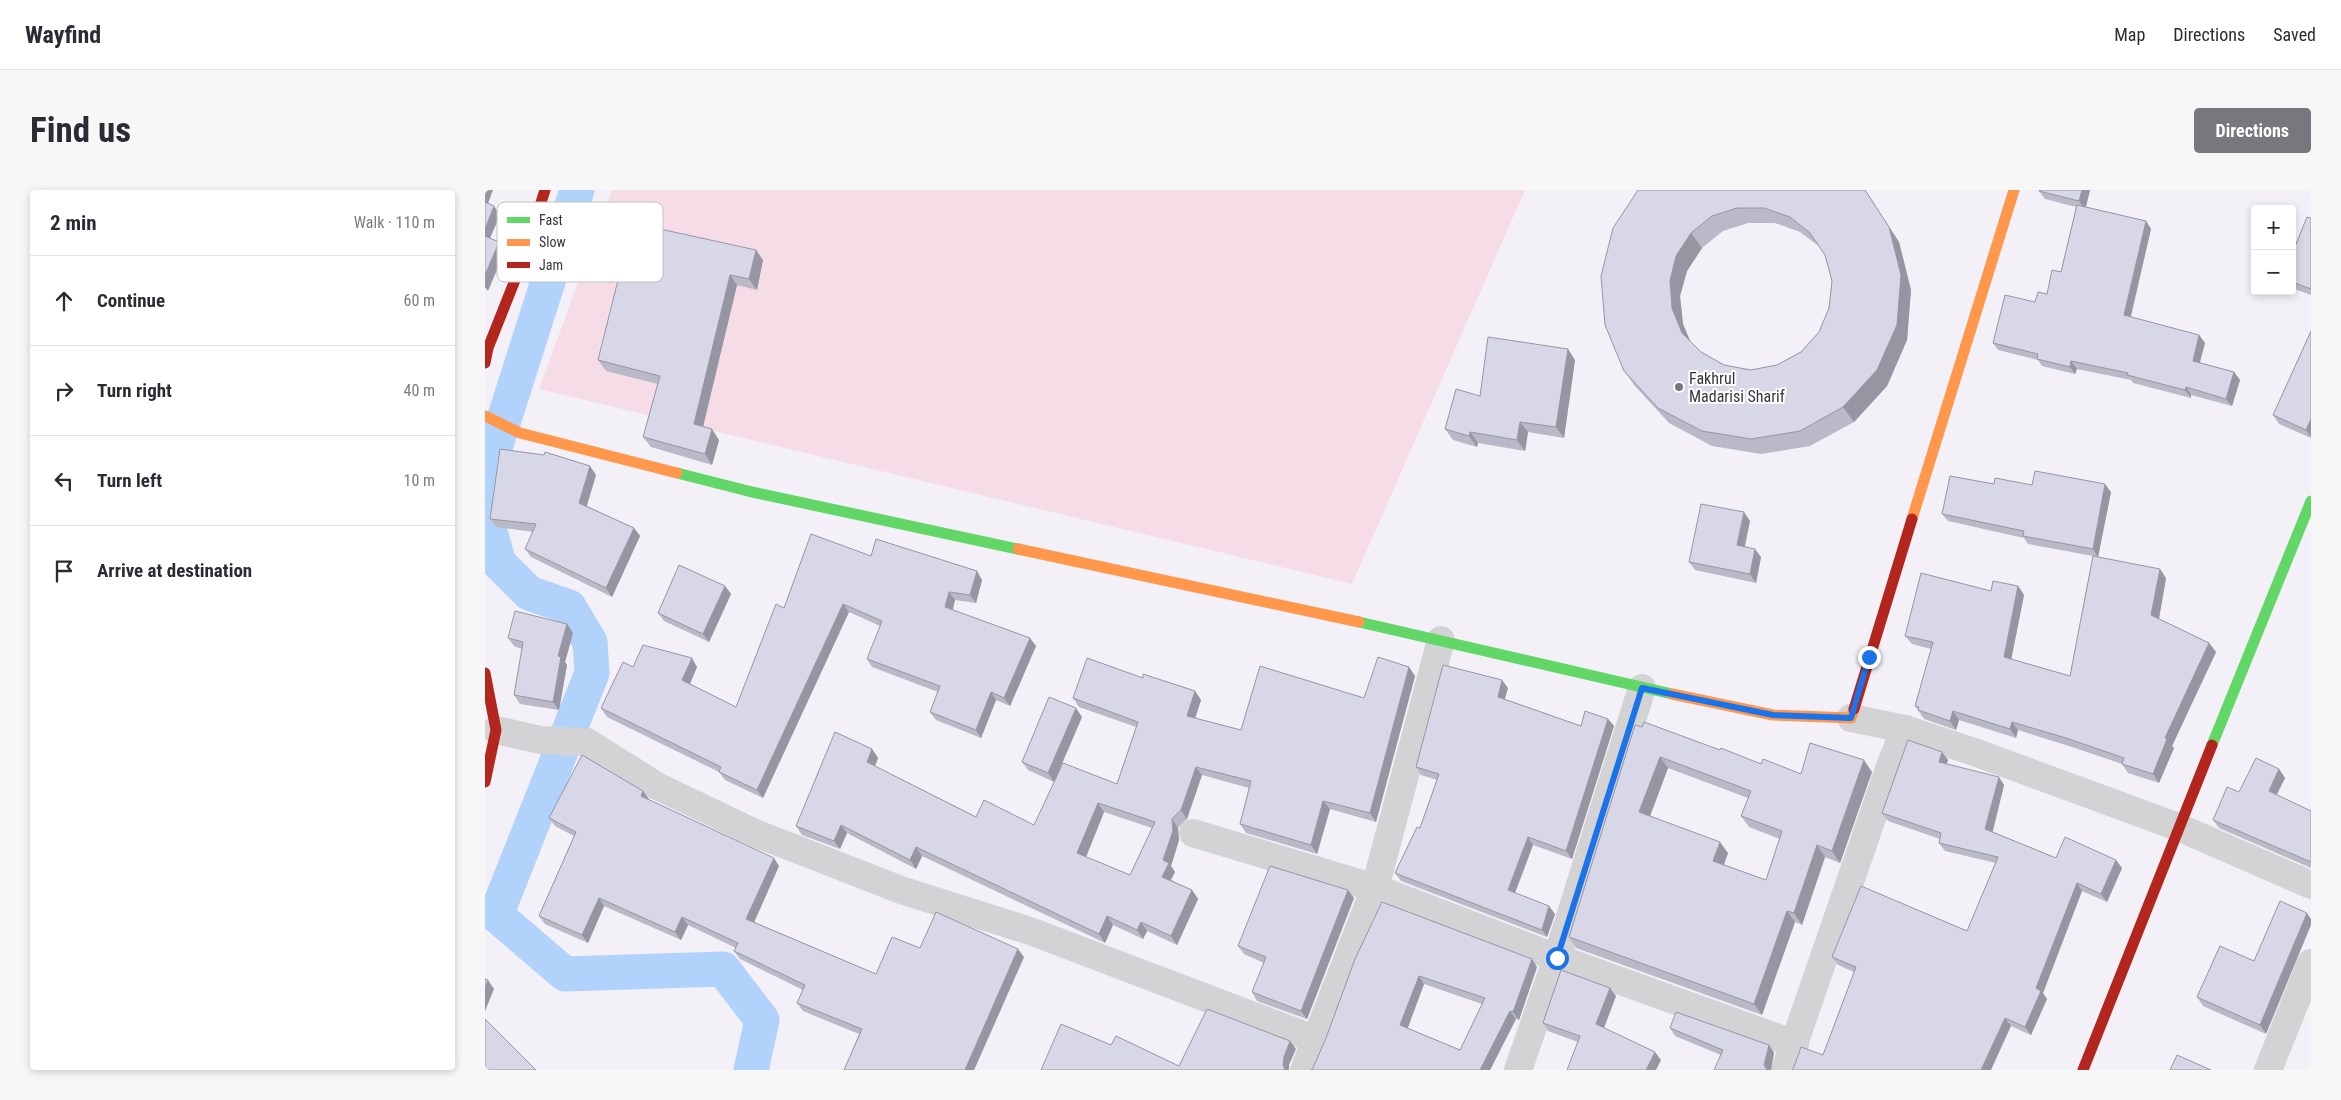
<!DOCTYPE html>
<meta charset="utf-8">
<style>
:root{--surface:#fff;--page:#f7f7f7;--text:#2b2b33;--muted:#7c7c81;--line:#e1e1e2;--accent:#7a767e}
body{margin:0;font-family:"Roboto Condensed",sans-serif;background:var(--page);color:var(--text)}
.controls{position:absolute;right:15px;top:15px;display:grid;overflow:hidden;border-radius:5px;box-shadow:0 2px 8px #0003}
.controls button{width:45px;height:45px;display:grid;place-items:center;padding:0;border:0;border-bottom:1px solid var(--line);background:var(--surface);color:var(--text);font:25px sans-serif}
.stop{position:absolute;width:15px;height:15px;margin:-11px;border:4px solid #1a73e8;border-radius:50%;background:#fff}
.stop.end{background:#1a73e8;border-color:#fff;box-shadow:0 1px 5px #0008}
.list{margin:0;padding:0;list-style:none}
h2{display:flex;justify-content:space-between;align-items:center;height:65px;margin:0;padding:0 20px;font-size:21px}
h2 small{font-size:16px;font-weight:400;color:var(--muted)}
.list li{display:grid;grid-template-columns:32px 1fr auto;gap:15px;align-items:center;box-sizing:border-box;height:90px;padding:0 20px;border-top:1px solid var(--line)}
.list b{display:block;font-size:19px;white-space:nowrap}
.list em{font-size:16px;font-style:normal;color:var(--muted)}
.icon{flex:none;width:28px;height:28px;fill:none;stroke:currentColor;stroke-width:2;stroke-linecap:round;stroke-linejoin:round}
.map{position:relative;flex:none;width:1826px;height:880px;overflow:hidden;border-radius:5px}
header{display:flex;align-items:center;gap:30px;box-sizing:border-box;height:70px;padding:0 25px;background:var(--surface);border-bottom:1px solid var(--line)}
header strong{font-size:24px}
nav{display:flex;gap:28px;margin-inline-start:auto;font-size:18px}
.intro{display:flex;align-items:center;justify-content:space-between;box-sizing:border-box;height:120px;padding:0 30px}
h1{margin:0;font-size:35px}
.button{padding:12px 22px;border-radius:5px;background:var(--accent);color:#fff;font-size:18px;font-weight:700}
main{display:flex;gap:30px;padding:0 30px}
aside{flex:1;background:var(--surface);border-radius:5px;box-shadow:0 2px 8px #0003}
.map>svg:first-child{display:block}
.green{fill:#f6dce6}
.lines{fill:none;stroke-linecap:round;stroke-linejoin:round}
.canal{stroke:#b1d2fb;stroke-width:35}
.street{stroke:#d3d3d5;stroke-width:28}
.fast{stroke:#63d668;stroke-width:11}
.slow{stroke:#ff974d;stroke-width:11}
.jam{stroke:#b3261e;stroke-width:11}
.wall{fill:#b9b9c7;fill-rule:evenodd}
.shaded-wall{fill:#9696a2}
.building{fill:#d7d7e7;stroke:#9696a2;fill-rule:evenodd}
.route{stroke:#1a73e8;stroke-width:6}
.poi-dot{fill:#7a767e;stroke:#fff;stroke-width:2}
.labels{text-anchor:middle;stroke-width:4;stroke-linejoin:round;paint-order:stroke}
.poi-label{font-size:16px;fill:#38343c;stroke:#fff;text-anchor:start}
.key{fill:#fff;stroke:#c3c2c4;stroke-width:1}
.key-label{font-size:14px;fill:#38343c}
</style>
<header>
<strong>Wayfind</strong>
<nav><a>Map</a><a>Directions</a><a>Saved</a></nav>
</header>
<div class="intro"><h1>Find us</h1><a class="button">Directions</a></div>
<main>
<aside>
<h2>2 min<small>Walk · 110 m</small></h2>
<ul class="list">
<li><svg class="icon" aria-label="ahead" viewBox="0 0 24 24"><path d="M12 20V5M6 11l6-6 6 6"/></svg><div><b>Continue</b></div><em>60 m</em></li>
<li><svg class="icon" aria-label="right" viewBox="0 0 24 24"><path d="M7 20v-9h11M14 6l5 5-5 5"/></svg><div><b>Turn right</b></div><em>40 m</em></li>
<li><svg class="icon" aria-label="left" viewBox="0 0 24 24"><path d="M17 20v-9H6M10 6l-5 5 5 5"/></svg><div><b>Turn left</b></div><em>10 m</em></li>
<li><svg class="icon" aria-label="arrive" viewBox="0 0 24 24"><path d="M6 21V4h12l-3 4 3 4H6"/></svg><div><b>Arrive at destination</b></div></li>
</ul>
</aside>
<div class="map">
<svg width="1826" height="880" viewBox="0 0 1826 880">
<rect width="100%" height="100%" fill="#f4f0f8"/>
<path class="green" d="M127,0H1040L867,394L54,199Z"/>
<g class="lines">
<g class="canal">
<path d="M0,310L2,283L92,0"/>
<path d="M0,325L14,373L44,403L84,417L105,452L107,483L11,725L80,784L238,779L277,830L266,880"/>
</g>
<g class="street">
<path d="M1366,528L1420,539L1492,563L1693,637L1826,695"/>
<path d="M11,540L55,550L102,552L172,596L270,643L416,700L545,741L832,850"/>
<path d="M708,643L890,698L1072,768L1310,854"/>
<path d="M819,880L890,698L956,450"/>
<path d="M1033,880L1072,768L1157,498"/>
<path d="M1300,880L1405,576L1420,539"/>
<path d="M1783,880L1826,773"/>
</g>
<g class="fast">
<path d="M192,283L267,302L533,359"/>
<path d="M874,432L1187,504"/>
<path d="M1727,555L1826,311"/>
</g>
<g class="slow">
<path d="M0,226L35,243L192,283"/>
<path d="M1427,329L1529,0"/>
<path d="M533,359L874,432"/>
<path d="M1187,504L1288,525L1366,528L1369,519"/>
</g>
<g class="jam">
<path d="M0,173L3,158L36,75L60,0"/>
<path d="M0,483L11,540L0,592"/>
<path d="M1369,519L1427,329"/>
<path d="M1598,880L1727,555"/>
</g>
</g>
<g class="wall">
<path d="M1153,0H1380L1414,52L1426,100L1422,150L1402,196L1369,232L1325,256L1276,264L1227,256L1184,233L1150,196L1139,181ZM1263,33H1290L1315,42L1335,57L1340,65L1347,91L1344,118L1334,142L1316,162L1292,175L1266,180L1239,175L1216,162L1205,151L1198,134L1195,106L1202,81L1217,58L1238,41Z"/>
<path d="M1605,0L1601,17L1661,31L1666,39L1646,127L1714,145L1720,153L1715,173L1749,182L1755,190L1747,216L1706,205V208L1648,193L1646,190L1592,179L1590,184L1557,176L1553,170L1513,160L1508,153L1550,112L1562,104L1576,82L1591,17L1560,9L1554,1Z"/>
<path d="M1826,28V105L1807,98V64Z"/>
<path d="M127,59L278,70L272,100L252,95L218,237L234,250L227,275L166,257L158,247L173,194L121,181L113,170L138,70H135Z"/>
<path d="M1826,141V248L1794,234L1788,225Z"/>
<path d="M1090,170L1079,248L1043,242L1040,261L993,253L992,257L968,250L960,239L995,206Z"/>
<path d="M111,285L102,316L149,338L155,346L127,407L46,367L40,359L48,342L11,337L5,329Z"/>
<path d="M1509,294L1547,295L1626,302L1613,367L1681,388L1674,429L1724,453L1731,462L1687,556L1689,558L1674,593L1643,583L1637,574L1587,557L1533,540L1531,548L1474,530L1471,540L1439,529L1430,516L1446,459L1427,454L1420,446L1506,401L1533,396L1539,405L1526,469L1585,486L1608,366L1543,354L1539,348L1463,331L1457,324Z"/>
<path d="M1265,331L1260,357L1276,367L1271,393L1210,380L1204,372Z"/>
<path d="M386,366L497,390L491,413L470,410L468,420L551,456L525,516L511,510L496,548L451,530L445,522L453,502L387,477L382,469L395,436L364,422L278,608L240,590L234,582L122,527L116,518L148,477H212L205,494L251,517L299,418Z"/>
<path d="M240,396L246,404L224,452L179,431L173,423Z"/>
<path d="M82,434L88,443L80,472L82,475L74,520L35,514L29,505L37,459L29,456L23,448Z"/>
<path d="M924,477L930,486L891,632L845,619L832,664L761,643L755,634L764,598L717,585L702,629L693,638L694,650L686,676L690,682L686,690L707,700L713,709L692,755L662,741L658,749L628,735L620,753L437,666L431,679L362,643L355,659L317,645L311,636L387,559L393,568L390,576L491,627L549,635L632,594L651,537L594,517L588,508L658,488L710,501L716,510L710,528L756,540L879,508ZM619,622L667,638L645,685L601,667Z"/>
<path d="M1023,498L1020,509L1096,536L1123,529L1129,536L1087,669L1048,655L1030,703L1070,724L1062,747L916,691L910,683L935,638L952,590L936,585L931,577Z"/>
<path d="M597,527L569,592L543,580L537,572Z"/>
<path d="M1150,535L1235,560L1276,574L1316,584L1387,582L1355,673L1340,667L1317,735L1310,732L1277,825L1091,758L1084,747ZM1183,578L1263,608L1256,626L1264,637L1295,649L1281,690L1239,675L1243,663L1165,626Z"/>
<path d="M1457,562L1463,570L1461,574L1519,595L1508,642L1571,668L1637,678L1622,712L1597,701L1558,803L1562,809L1546,845L1526,836L1338,865L1369,782L1353,775L1347,767L1482,741L1511,673L1460,661L1454,653L1455,649L1403,631L1397,623Z"/>
<path d="M1794,579L1800,588L1792,605L1826,621V678L1734,638L1728,630L1754,602Z"/>
<path d="M158,601L164,610L294,676L269,732L391,784L435,758L539,767L489,880H359L374,844L318,821L312,813L318,800L255,769L249,761L251,758L203,735L196,750L119,716L103,753L60,734L54,726L89,646L70,636L64,628Z"/>
<path d="M869,708L822,829L772,811L767,802L779,773L759,764L753,756Z"/>
<path d="M1735,756L1781,844L1718,816L1712,807Z"/>
<path d="M870,769L1052,777L1034,830L1031,829L1005,880L828,878L841,848ZM939,794L997,814L975,860L922,838Z"/>
<path d="M1131,806L1119,838L1176,870L1093,852L1063,841L1058,833Z"/>
<path d="M1185,838L1284,855L1289,863L1286,880H1229L1236,865L1190,846Z"/>
</g>
<g class="shaded-wall">
<path d="M0,0H8L1,19L0,17Z"/>
<path d="M1380,0L1414,52L1426,100L1422,150L1402,196L1369,232L1358,217Z"/>
<path d="M1597,0H1605L1600,20L1594,11Z"/>
<path d="M9,16L15,25L3,53L0,49V39Z"/>
<path d="M1661,31L1666,39L1644,133L1639,125Z"/>
<path d="M1206,43L1217,58L1202,81L1195,106L1198,134L1208,158L1197,143L1187,118L1185,91L1191,66Z"/>
<path d="M14,52L20,61L3,101L0,97V85Z"/>
<path d="M271,60L278,70L272,100L264,89Z"/>
<path d="M245,85L252,95L216,245L209,234Z"/>
<path d="M1714,145L1720,153L1713,178L1708,171Z"/>
<path d="M1083,159L1090,170L1079,248L1071,237Z"/>
<path d="M1586,171L1592,179L1590,184L1585,177Z"/>
<path d="M1749,182L1755,190L1747,216L1741,209Z"/>
<path d="M1701,197L1706,205V208L1700,200Z"/>
<path d="M1826,229V247L1821,240Z"/>
<path d="M1035,232L1043,242L1040,261L1032,250Z"/>
<path d="M227,239L234,250L227,275L220,264Z"/>
<path d="M985,242L993,253L992,257L984,246Z"/>
<path d="M105,276L111,285L100,321L94,313Z"/>
<path d="M1620,294L1626,302L1613,367L1608,359Z"/>
<path d="M1259,322L1265,331L1258,363L1252,355Z"/>
<path d="M149,338L155,346L127,407L121,398Z"/>
<path d="M1270,359L1276,367L1271,393L1265,384Z"/>
<path d="M1675,379L1681,388L1673,434L1666,425Z"/>
<path d="M492,381L497,390L491,413L485,405Z"/>
<path d="M240,396L246,404L224,452L218,444Z"/>
<path d="M1533,396L1539,405L1525,476L1519,467Z"/>
<path d="M464,402L470,410L466,425L460,417Z"/>
<path d="M358,414L364,422L278,608L272,600Z"/>
<path d="M82,434L88,443L80,472L82,475L74,520L68,512L73,466Z"/>
<path d="M545,448L551,456L525,516L519,508Z"/>
<path d="M1724,453L1731,462L1687,556L1689,558L1674,593L1668,584L1680,548Z"/>
<path d="M207,468L212,477L203,498L197,490Z"/>
<path d="M924,477L930,486L891,632L885,623Z"/>
<path d="M1017,490L1023,498L1018,515L1013,507Z"/>
<path d="M710,501L716,510L708,535L702,526Z"/>
<path d="M506,502L511,510L496,548L491,540Z"/>
<path d="M591,518L597,527L569,592L563,583Z"/>
<path d="M1468,521L1474,530L1471,540L1465,531Z"/>
<path d="M1123,529L1129,536L1087,669L1081,661Z"/>
<path d="M1527,532L1533,540L1531,548L1525,539Z"/>
<path d="M387,559L393,568L388,581L382,572Z"/>
<path d="M1457,562L1463,570L1460,580L1454,572Z"/>
<path d="M1175,567L1183,578L1162,634L1154,622Z"/>
<path d="M1379,570L1387,582L1355,673L1347,661Z"/>
<path d="M711,577L717,585L702,629L696,620Z"/>
<path d="M1794,579L1800,588L1789,609L1784,601Z"/>
<path d="M1514,587L1519,595L1506,647L1500,639Z"/>
<path d="M158,601L164,609L161,614L156,606Z"/>
<path d="M838,611L845,619L832,664L826,655Z"/>
<path d="M613,613L619,622L599,672L592,663Z"/>
<path d="M687,629L693,638L694,650L686,676L690,682L683,695L677,687L678,670Z"/>
<path d="M356,635L362,643L355,659L349,651Z"/>
<path d="M1043,647L1048,655L1028,708L1023,700Z"/>
<path d="M1235,652L1243,663L1236,682L1228,671Z"/>
<path d="M1332,655L1340,667L1317,735L1309,723Z"/>
<path d="M431,657L437,666L431,679L425,670Z"/>
<path d="M289,668L294,676L267,737L261,729Z"/>
<path d="M1631,670L1637,678L1622,712L1616,704Z"/>
<path d="M1592,693L1597,701L1558,803L1562,809L1546,845L1540,837L1551,798Z"/>
<path d="M707,700L713,709L692,755L686,746Z"/>
<path d="M863,700L869,708L822,829L816,821Z"/>
<path d="M114,708L119,716L103,753L97,745Z"/>
<path d="M1064,716L1070,724L1062,747L1057,740Z"/>
<path d="M1302,721L1310,732L1277,825L1269,814Z"/>
<path d="M1822,723L1826,729V735L1781,844L1775,835Z"/>
<path d="M622,726L628,735L620,753L614,744Z"/>
<path d="M197,727L203,735L196,750L190,742Z"/>
<path d="M656,732L662,741L658,749L652,740Z"/>
<path d="M533,759L539,767L489,880H480Z"/>
<path d="M1047,769L1052,777L1034,830L1028,822Z"/>
<path d="M934,786L939,794L921,843L915,835Z"/>
<path d="M3,790L9,799L0,821V798Z"/>
<path d="M1125,798L1131,806L1117,843L1111,834Z"/>
<path d="M1025,821L1031,829L1005,880H995Z"/>
<path d="M1520,828L1526,836L1506,880H1496Z"/>
<path d="M805,851L811,859L804,875V880H800L798,875L799,867Z"/>
<path d="M1284,855L1289,863L1286,880H1282L1279,875Z"/>
<path d="M1170,862L1176,870L1171,880H1161Z"/>
</g>
<g class="building">
<path d="M1153,0H1380L1404,37L1416,85L1412,135L1392,180L1358,217L1315,241L1266,249L1217,241L1173,218L1139,181L1120,135L1116,86L1128,38ZM1252,18H1279L1305,27L1325,43L1340,65L1347,91L1344,118L1334,142L1316,162L1292,175L1266,180L1239,175L1216,162L1197,143L1187,118L1185,91L1191,66L1206,43L1227,26Z"/>
<path d="M1554,0H1597L1594,11L1554,1Z"/>
<path d="M0,12L9,16L0,39Z"/>
<path d="M1592,15L1661,31L1639,125L1714,145L1708,171L1749,182L1741,209L1701,197L1700,200L1642,185L1643,183L1586,171L1585,177L1552,169L1553,164L1508,153L1520,105L1550,112L1553,102L1562,104L1567,80L1576,82Z"/>
<path d="M1822,27L1826,28V99L1807,92V64Z"/>
<path d="M134,30L271,60L264,89L245,85L209,234L227,239L220,264L158,247L175,186L113,170L140,62L127,59Z"/>
<path d="M0,46L14,52L0,85Z"/>
<path d="M1826,141V229L1821,240L1788,225Z"/>
<path d="M1003,147L1083,159L1071,237L1035,232L1032,250L985,242L984,246L960,239L971,199L995,206Z"/>
<path d="M15,259L59,265L60,262L105,276L94,313L149,338L121,398L40,359L51,334L5,329Z"/>
<path d="M1550,281L1620,294L1608,359L1538,346L1539,341L1457,324L1465,286L1509,294L1510,288L1547,295Z"/>
<path d="M1216,314L1259,322L1252,355L1270,359L1265,384L1204,372Z"/>
<path d="M326,344L386,366L391,349L492,381L485,405L464,402L460,417L545,448L519,508L506,502L491,540L445,522L455,496L382,469L397,431L358,414L272,600L234,582L236,577L116,518L138,472L148,477L158,455L207,468L197,490L251,517L291,414L299,418Z"/>
<path d="M1608,366L1675,379L1666,425L1724,453L1680,548L1682,549L1668,584L1637,574L1639,568L1581,548L1527,532L1525,539L1468,521L1465,531L1433,520L1434,517L1430,516L1448,452L1420,446L1436,383L1506,401L1508,391L1533,396L1519,467L1585,486Z"/>
<path d="M194,375L240,396L218,444L173,423Z"/>
<path d="M30,421L82,434L73,466L76,467L68,512L29,505L38,452L23,448Z"/>
<path d="M893,467L924,477L885,623L838,611L826,655L755,634L766,591L711,577L696,620L687,629L688,641L678,670L684,673L677,687L707,700L686,746L656,732L652,740L622,726L614,744L431,657L425,670L356,635L349,651L311,636L350,542L387,559L382,572L491,627L499,610L549,635L578,573L632,594L653,532L588,508L602,468L658,488V484L710,501L702,526L756,540L775,476L879,508ZM613,613L670,632L645,685L592,663Z"/>
<path d="M958,475L1017,490L1013,507L1096,536L1100,521L1123,529L1081,661L1043,647L1023,700L1064,716L1057,740L910,683L932,637L935,638L954,584L931,577Z"/>
<path d="M564,507L591,518L563,583L537,572Z"/>
<path d="M1159,532L1235,560L1236,558L1276,574L1278,569L1316,584L1325,553L1379,570L1347,661L1332,655L1309,723L1302,721L1269,814L1084,747L1150,535L1157,537ZM1175,567L1266,601L1256,626L1297,641L1281,690L1228,671L1235,652L1154,622Z"/>
<path d="M1423,550L1457,562L1454,572L1514,587L1500,639L1571,668L1580,647L1631,670L1616,704L1592,693L1551,798L1556,801L1540,837L1520,828L1496,880H1307L1309,877L1316,857L1338,865L1371,777L1347,767L1376,696L1482,741L1513,667L1454,653L1456,643L1397,623Z"/>
<path d="M97,565L158,601L156,606L289,668L261,729L391,784L407,747L435,758L451,722L533,759L480,880H359L377,839L312,813L320,795L249,761L253,753L197,727L190,742L114,708L97,745L54,726L91,642L64,628Z"/>
<path d="M1771,568L1794,579L1784,601L1826,621V672L1728,630L1742,597L1754,602Z"/>
<path d="M785,676L863,700L816,821L767,802L781,767L753,756Z"/>
<path d="M1795,711L1822,723L1775,835L1712,807L1735,756L1769,771Z"/>
<path d="M897,712L1047,769L1028,822L1025,821L995,880H826L828,878L841,848L870,769ZM934,786L1000,808L975,860L915,835Z"/>
<path d="M1076,780L1125,798L1111,834L1170,862L1161,880H1082L1095,846L1058,833Z"/>
<path d="M0,789L3,790L0,798Z"/>
<path d="M722,819L805,851L799,867L798,875L800,880H556L576,834L626,855L631,846L694,876Z"/>
<path d="M1191,822L1284,855L1279,875L1282,880H1229L1238,860L1185,838Z"/>
<path d="M0,829L51,880H0Z"/>
<path d="M1692,865L1726,880H1685Z"/>
</g>
<g class="lines">
<path class="route" d="M1072,768L1157,498L1288,525L1366,528L1384,467"/>
</g>
<circle class="poi-dot" cx="1194" cy="197" r="5"/>
<g class="labels">
<g class="poi-label">
<text x="1204" y="194">Fakhrul<tspan x="1204" dy="18">Madarisi Sharif</tspan></text>
</g>
</g>
<rect x="12" y="12" width="166" height="80" rx="8" class="key"/>
<rect x="22" y="27" width="23" height="6" fill="#63d668"/>
<rect x="22" y="49" width="23" height="7" fill="#ff974d"/>
<rect x="22" y="72" width="23" height="6" fill="#b3261e"/>
<g class="key-label">
<text x="54" y="35">Fast</text>
<text x="54" y="57">Slow</text>
<text x="54" y="80">Jam</text>
</g>
</svg>
<div class="controls">
<button>+</button>
<button>−</button>
</div>
<div class="stop" style="left:1072px;top:768px"></div>
<div class="stop end" style="left:1384px;top:467px"></div>
</div>
</main>
